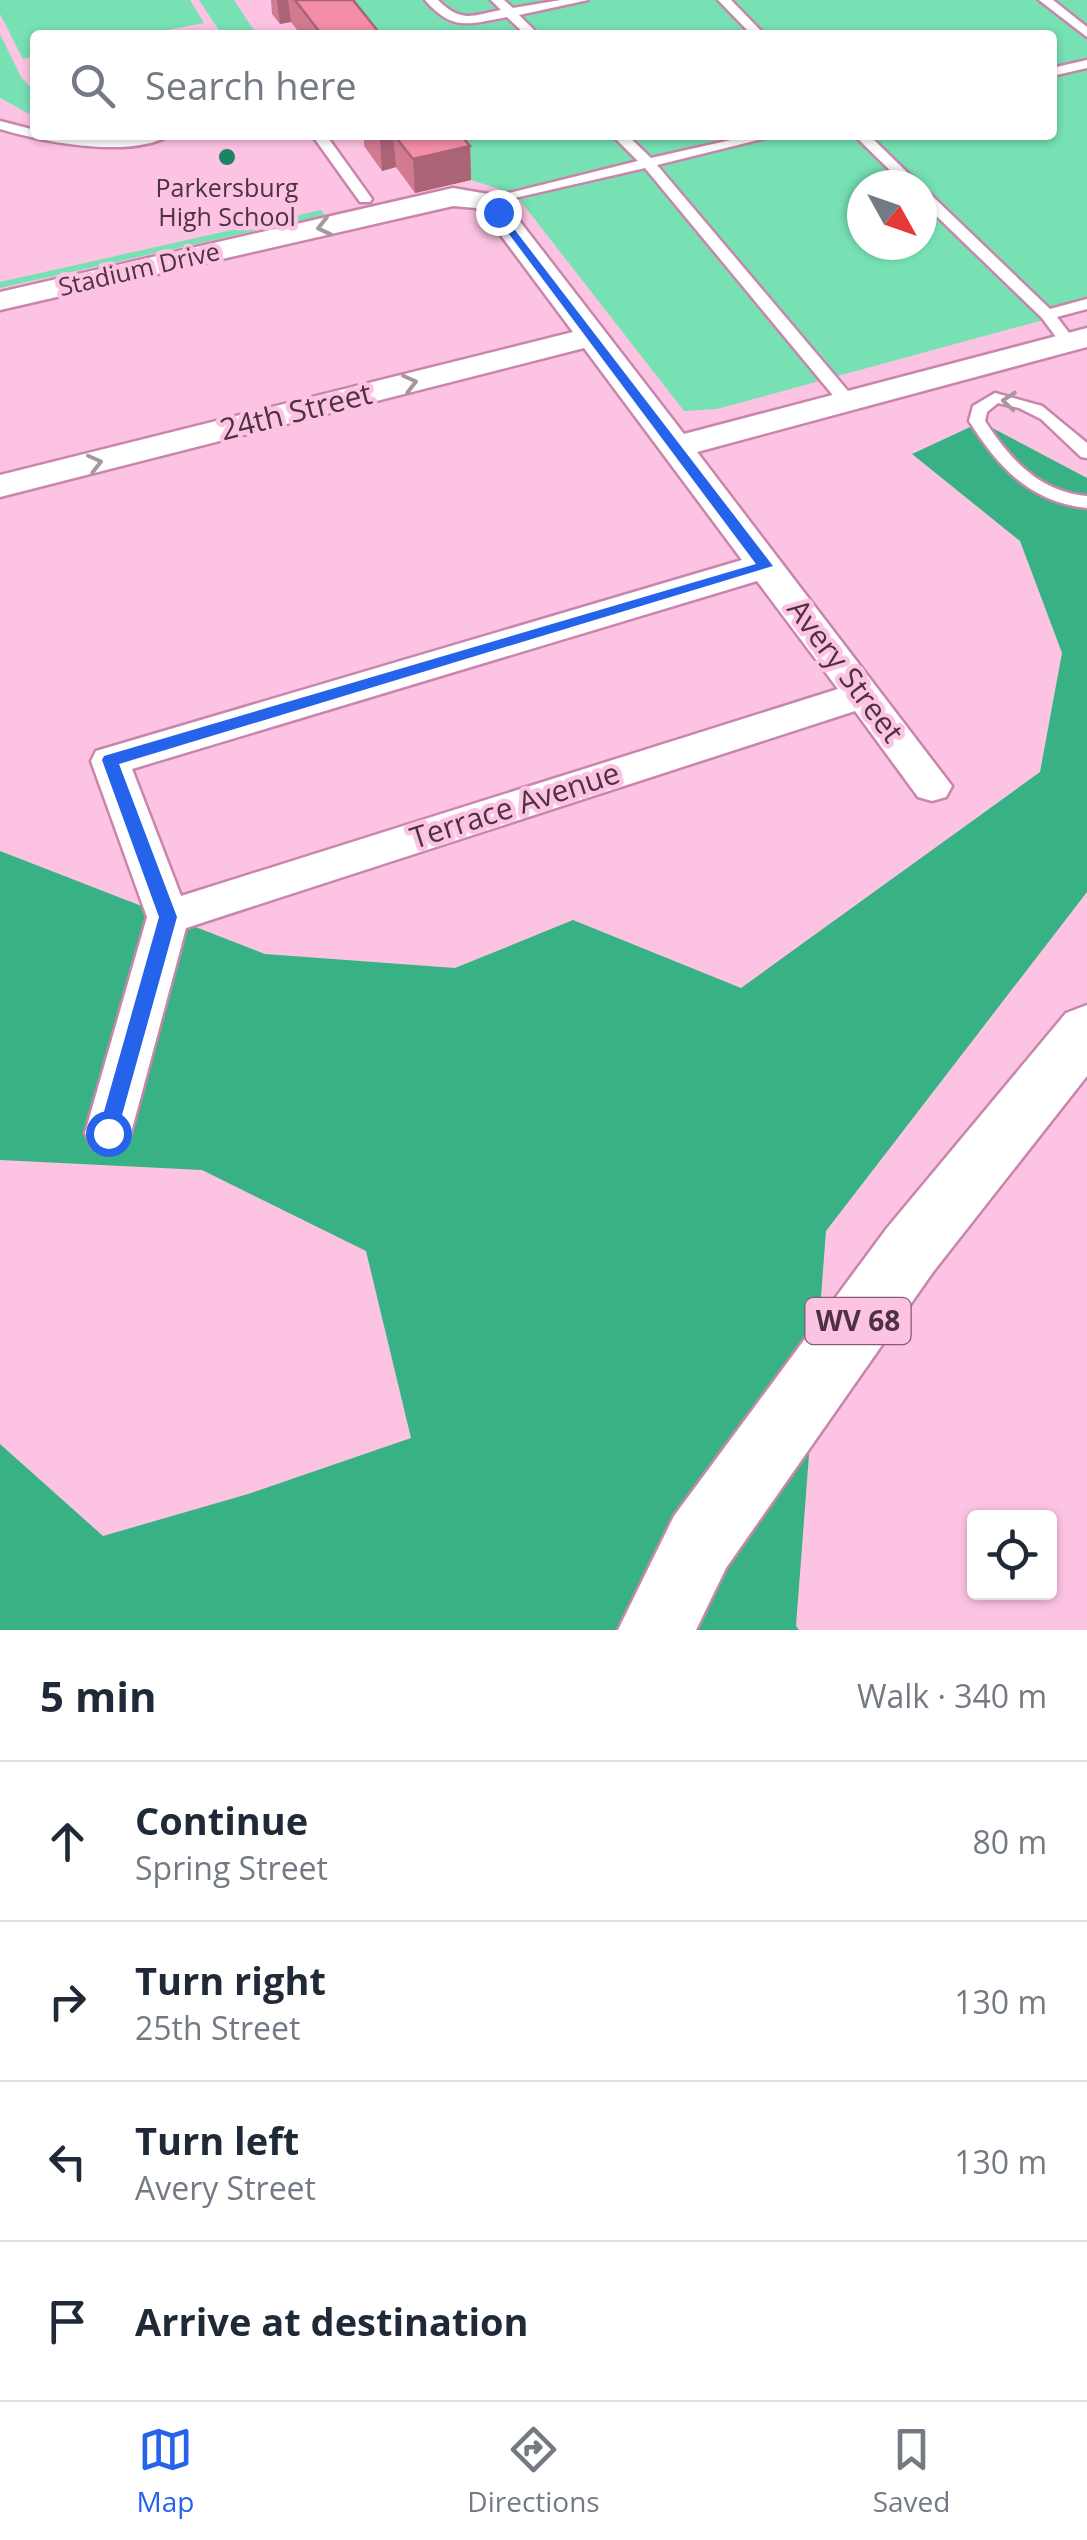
<!DOCTYPE html>
<meta charset="utf-8">
<style>
:root{--surface:#fff;--page:#f2f2f3;--text:#1f2937;--muted:#747a83;--line:#e0e1e3;--accent:#2563eb}
body{margin:0;font-family:"Open Sans",sans-serif;background:var(--page);color:var(--text)}
.controls{position:absolute;right:30px;bottom:30px;display:grid;overflow:hidden;border-radius:10px;box-shadow:0 2px 8px #0004}
.controls button{width:90px;height:90px;display:grid;place-items:center;padding:0;border:0;border-bottom:2px solid var(--line);background:var(--surface);color:var(--text);font:50px sans-serif}
.compass{position:absolute;left:847px;top:170px;width:90px;height:90px;border-radius:50%;background:var(--surface);box-shadow:0 2px 8px #0004;rotate:130deg}
.stop{position:absolute;width:30px;height:30px;margin:-22px;border:8px solid #2563eb;border-radius:50%;background:#fff}
.stop.end{background:#2563eb;border-color:#fff;box-shadow:0 2px 10px #0008}
.list{margin:0;padding:0;list-style:none}
h2{display:flex;justify-content:space-between;align-items:center;height:130px;margin:0;padding:0 40px;font-size:42px}
h2 small{font-size:32px;font-weight:400;color:var(--muted)}
.list li{display:grid;grid-template-columns:65px 1fr auto;gap:30px;align-items:center;box-sizing:border-box;height:160px;padding:0 40px;border-top:2px solid var(--line)}
.list b{display:block;font-size:38px;white-space:nowrap}
.list p{margin:0;font-size:32px;white-space:nowrap;color:var(--muted)}
.list em{font-size:32px;font-style:normal;color:var(--muted)}
.icon{flex:none;width:55px;height:55px;fill:none;stroke:currentColor;stroke-width:2;stroke-linecap:round;stroke-linejoin:round}
.map{position:relative;flex:none;width:1087px;height:1630px;overflow:hidden}
.search{position:absolute;background:var(--surface);box-shadow:0 2px 8px #0004;left:30px;right:30px;top:30px;height:110px;display:flex;align-items:center;gap:25px;box-sizing:border-box;padding:0 35px;border-radius:10px;color:var(--muted);font-size:38px}
.sheet{height:770px;background:var(--surface)}
nav{display:flex;justify-content:space-around;align-items:center;box-sizing:border-box;height:140px;border-top:2px solid var(--line);background:var(--surface);font-size:28px;color:var(--muted)}
nav a{display:grid;justify-items:center;gap:5px}
nav .on{color:var(--accent)}
.map>svg:first-child{display:block}
.green{fill:#77e1b4;fill-rule:evenodd}
.forest{fill:#38b285}
.lines{fill:none;stroke-linecap:round;stroke-linejoin:round}
.service-casing{stroke:#c986ad;stroke-width:5}
.minor-casing{stroke:#c986ad;stroke-width:5}
.primary-casing{stroke:#c986ad;stroke-width:5}
.service{fill:#fff;fill-rule:evenodd}
.minor{fill:#fff;fill-rule:evenodd}
.primary{fill:#fff;fill-rule:evenodd}
.wall{fill:#d27a90}
.shaded-wall{fill:#ab6376}
.building{fill:#f48ea8;stroke:#ab6376;stroke-width:2.5}
.oneway{stroke:#a698a0}
.route{fill:#2563eb}
.poi-dot{fill:#1b8460;stroke:#fdc3e3;stroke-width:4}
.labels{text-anchor:middle;stroke-width:9;stroke-linejoin:round;paint-order:stroke}
.far-poi-label{font-size:25px;fill:#4e3242;stroke:#fdc3e3}
.far-street-label{font-size:25px;fill:#4e3242;stroke:#fdc3e3}
.shield{fill:#fdc3e3;stroke:#825e72;stroke-width:2.5}
.shield-label{font-size:28px;font-weight:bold;fill:#4e3242}
.street-label{font-size:30px;fill:#4e3242;stroke:#fdc3e3}
</style>
<div class="map">
<svg width="1087" height="1630" viewBox="0 0 1087 1630">
<rect width="100%" height="100%" fill="#fdc3e3"/>
<g class="green">
<path d="M0,0H190L204,23L142,35H35V56L23,59L0,14Z"/>
<path d="M199,0H234L257,35H222Z"/>
<path d="M336,0H1087V308L717,409L684,411L515,194L471,180L438,135H1052V35H362ZM862,185H922V245H862Z"/>
<path d="M0,34L21,77L35,92V117L0,98Z"/>
<path d="M321,210L325,215L0,288V282Z"/>
</g>
<path class="forest" d="M981,422L1087,478V892L826,1231L796,1626L799,1630H0V1444L103,1536L248,1494L411,1438L366,1251L202,1170L0,1160V851L265,954L455,968L573,920L741,988L1040,772L1062,653L1020,541L912,454Z"/>
<g class="lines">
<g class="service-casing">
<g id="service">
<path d="M425,0H438C461,23 471,16 501,10L491,0H504L513,8L561,0H588L519,15L539,35H526L507,17C469,24 453,32 425,0Z"/>
<path d="M718,0H731L765,35H752Z"/>
<path d="M1039,0H1053L1087,27V37Z"/>
<path d="M1087,60V68L1052,76V68Z"/>
<path d="M0,121L35,130V135L101,138L170,135C131,159 42,142 0,129Z"/>
<path d="M312,135H326L372,199L370,202H360Z"/>
<path d="M612,135H627L651,158L753,135H778L657,165L853,397V405H841L645,168L484,205L477,201L638,161Z"/>
<path d="M854,135H869L920,185H905Z"/>
<path d="M922,190L927,191L1050,309L1087,299V309L1057,317L1076,342L1074,345H1062L1042,318L922,202Z"/>
<path d="M995,393L1042,406L1087,443V458L1081,457L1041,419L1019,408L998,403L987,412L985,421C1010,459 1039,492 1087,496V508C1030,502 998,467 969,421L973,406Z"/>
</g>
</g>
<g class="minor-casing">
<path id="minor" d="M453,188L494,195L508,206L684,434L1087,328V347L697,452L952,786L946,797L932,801L918,797L855,711L186,928L131,1133L124,1147L108,1153L92,1147L85,1133L147,917L91,761L96,751L742,560L584,348L0,497V475L573,332L488,218L476,208L453,206L0,310V292ZM757,581L838,689L181,896L132,769Z"/>
</g>
<g class="primary-casing">
<path id="primary" d="M1087,1005V1076L933,1272L726,1568L696,1630H618L674,1516L887,1228L1066,1013Z"/>
</g>
<use href="#service" class="service"/>
<use href="#minor" class="minor"/>
<use href="#primary" class="primary"/>
</g>
<g class="wall">
<path d="M271,0H353L381,35H301L291,22L280,24L272,14Z"/>
<path d="M364,135H461L470,146L471,180L415,193L396,167L382,171L364,146Z"/>
</g>
<g class="shaded-wall">
<path d="M277,0H288L291,22L280,24Z"/>
<path d="M387,135H393L396,167L382,171L380,137Z"/>
<path d="M470,146L471,180L415,193L413,159Z"/>
</g>
<g class="building">
<path d="M295,0H353L381,35H322Z"/>
<path d="M394,135H461L470,146L413,159Z"/>
</g>
<defs><path id="oneway-chevron" d="M-2-3.5L2.5 0L-2 3.5" fill="none" stroke-width="1.6" stroke-linecap="round" stroke-linejoin="round" transform="scale(2.5)"/></defs>
<g class="oneway">
<use href="#oneway-chevron" transform="translate(324 227) rotate(167)"/>
<use href="#oneway-chevron" transform="translate(410 383) rotate(-14)"/>
<use href="#oneway-chevron" transform="translate(1009 401) rotate(-175)"/>
<use href="#oneway-chevron" transform="translate(95 463) rotate(-14)"/>
</g>
<path class="route" d="M498,208L773,566L119,764L177,917L117,1133L114,1139H101L98,1133L159,917L102,760L104,756L756,564L494,214Z"/>
<circle class="poi-dot" cx="227" cy="157" r="10"/>
<g class="labels">
<g class="far-poi-label">
<text x="227" y="197">Parkersburg<tspan x="227" dy="29">High School</tspan></text>
</g>
<g class="far-street-label">
<text transform="translate(139 269) rotate(-13)" y="9">Stadium Drive</text>
</g>
<rect class="shield" x="805.5" y="1298" width="105" height="46" rx="8"/>
<g class="shield-label">
<text x="858" y="1331">WV 68</text>
</g>
<g class="street-label">
<text transform="translate(296 412) rotate(-14)" y="10">24th Street</text>
<text transform="translate(845 671) rotate(53)" y="10">Avery Street</text>
<text transform="translate(515 806) rotate(-18)" y="10">Terrace Avenue</text>
</g>
</g>
</svg>
<div class="controls">
<button><svg class="icon" aria-label="locate" viewBox="0 0 24 24"><circle cx="12" cy="12" r="6"/><path d="M12 2v4M12 18v4M2 12h4M18 12h4"/></svg></button>
</div>
<svg class="compass" viewBox="-18 -18 36 36"><path d="M0-13l5 13h-10z" fill="#e53935"/><path d="M0 13l5-13h-10z" fill="#747a83"/></svg>
<div class="stop" style="left:108px;top:1133px"></div>
<div class="stop end" style="left:498px;top:212px"></div>
<div class="search"><svg class="icon" aria-label="search" viewBox="0 0 24 24"><circle cx="10" cy="10" r="6"/><path d="M15 15l6 6"/></svg>Search here</div>
</div>
<section class="sheet">
<h2>5 min<small>Walk · 340 m</small></h2>
<ul class="list">
<li><svg class="icon" aria-label="ahead" viewBox="0 0 24 24"><path d="M12 20V5M6 11l6-6 6 6"/></svg><div><b>Continue</b><p>Spring Street</p></div><em>80 m</em></li>
<li><svg class="icon" aria-label="right" viewBox="0 0 24 24"><path d="M7 20v-9h11M14 6l5 5-5 5"/></svg><div><b>Turn right</b><p>25th Street</p></div><em>130 m</em></li>
<li><svg class="icon" aria-label="left" viewBox="0 0 24 24"><path d="M17 20v-9H6M10 6l-5 5 5 5"/></svg><div><b>Turn left</b><p>Avery Street</p></div><em>130 m</em></li>
<li><svg class="icon" aria-label="arrive" viewBox="0 0 24 24"><path d="M6 21V4h12l-3 4 3 4H6"/></svg><div><b>Arrive at destination</b></div></li>
</ul>
</section>
<nav>
<a class="on"><svg class="icon" aria-label="map" viewBox="0 0 24 24"><path d="M3 6l6-2 6 2 6-2v14l-6 2-6-2-6 2zM9 4v14M15 6v14"/></svg>Map</a>
<a><svg class="icon" aria-label="directions" viewBox="0 0 24 24"><path d="M12 3l9 9-9 9-9-9zM9 14v-3h6M13 9l2 2-2 2"/></svg>Directions</a>
<a><svg class="icon" aria-label="saved" viewBox="0 0 24 24"><path d="M7 4h10v16l-5-4-5 4z"/></svg>Saved</a>
</nav>
